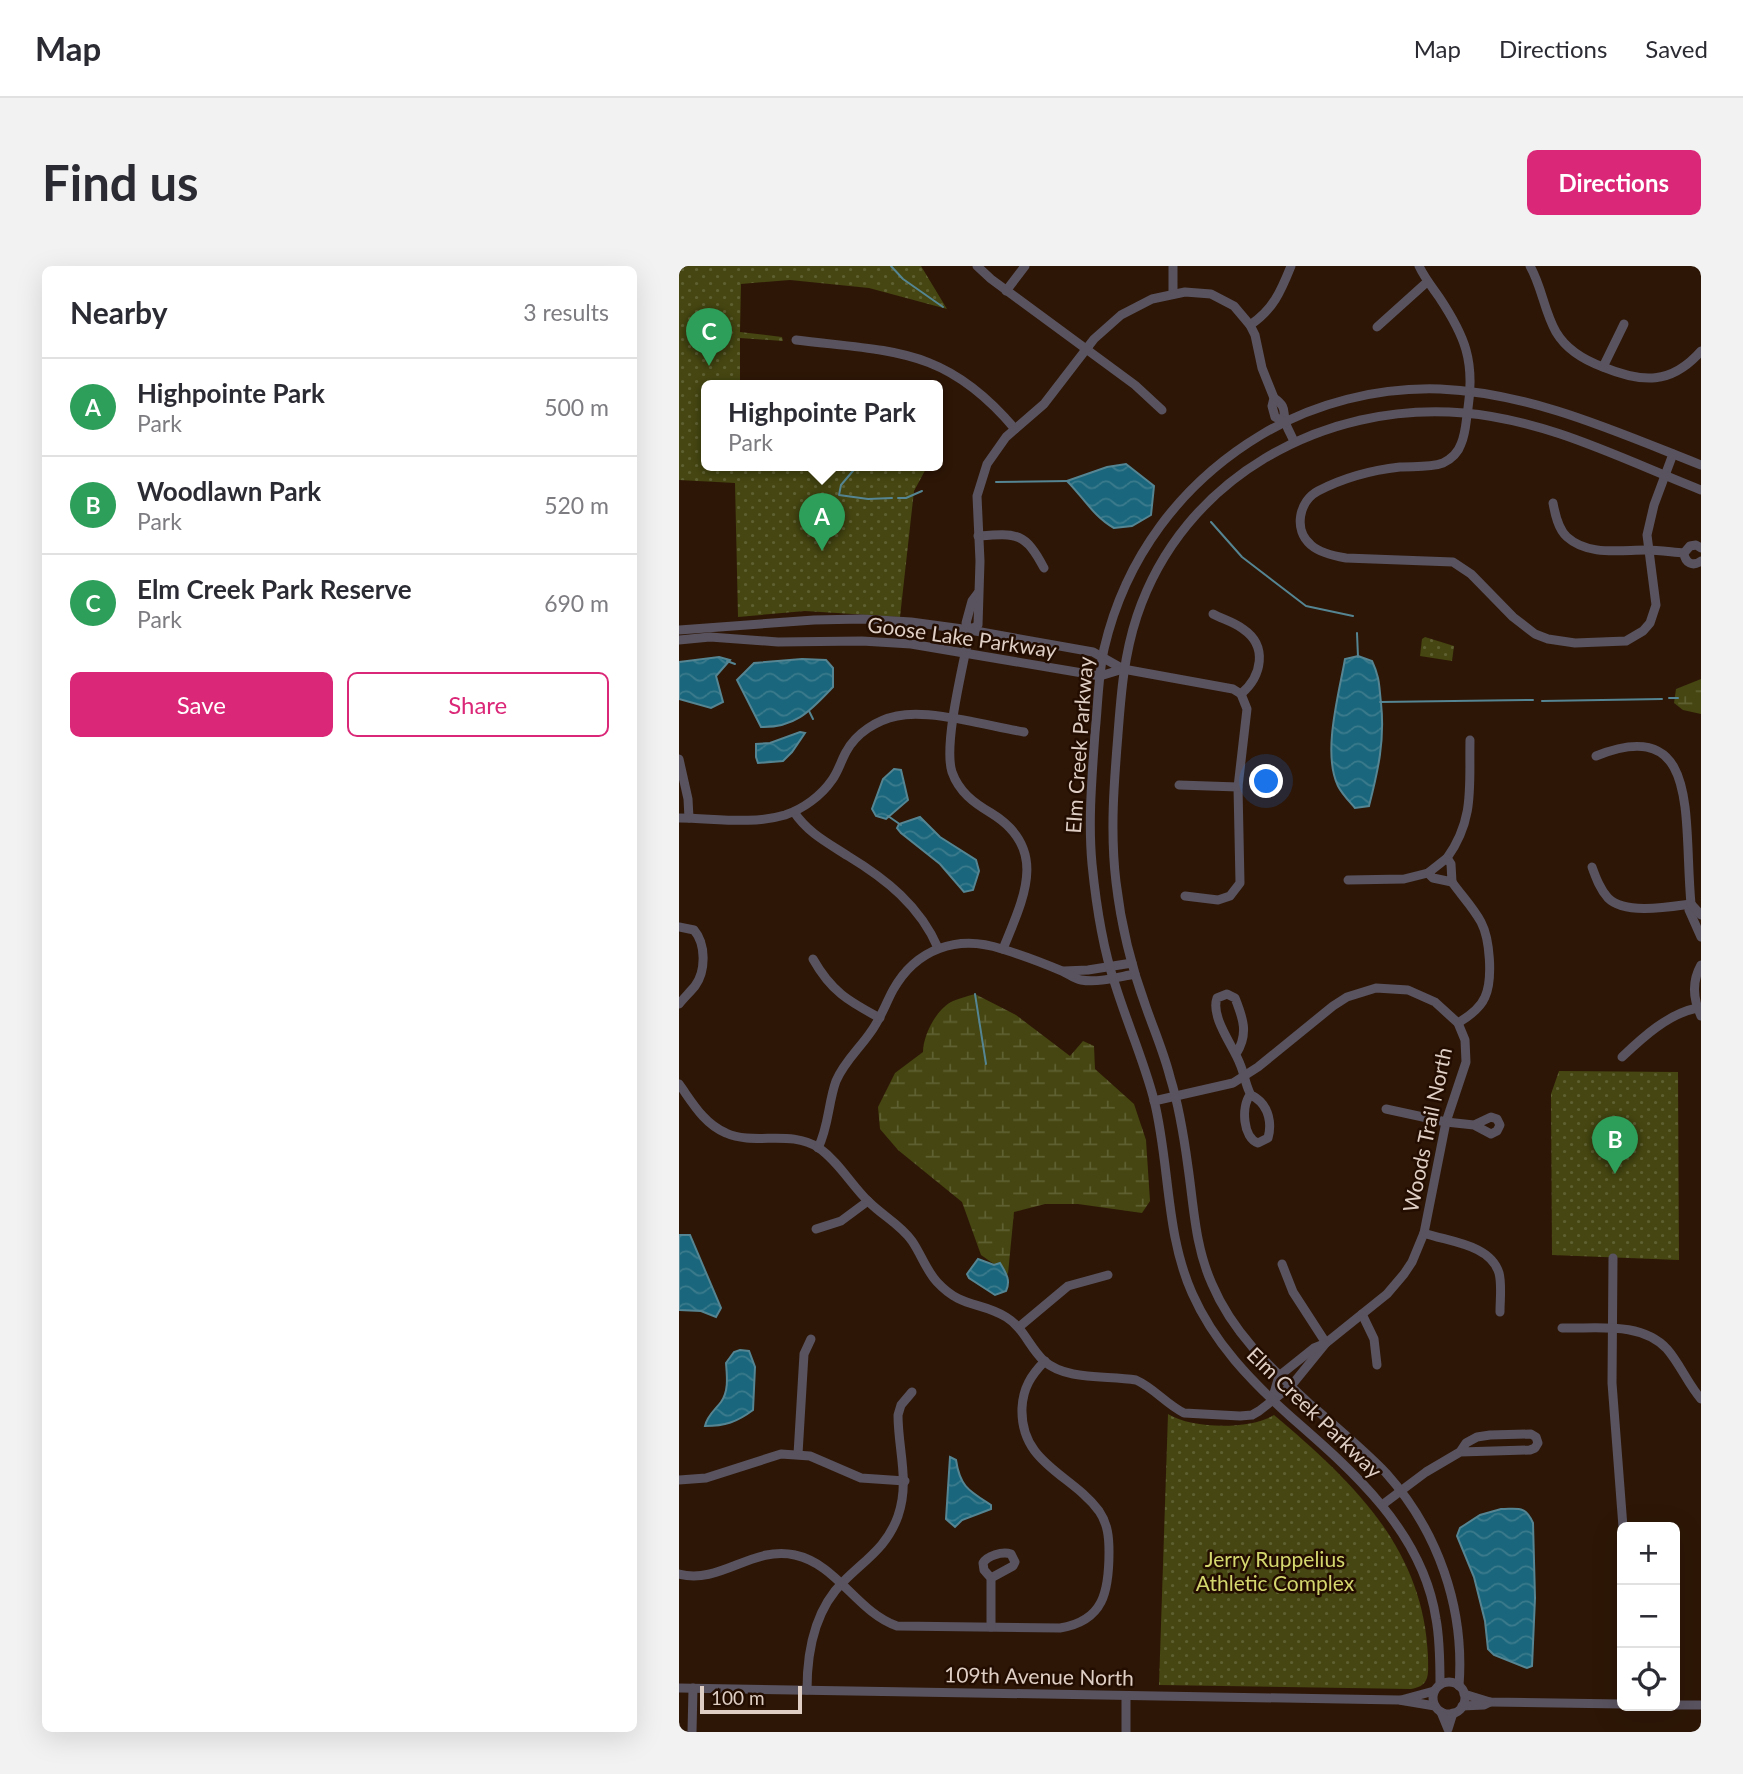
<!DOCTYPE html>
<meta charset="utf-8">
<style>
:root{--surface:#fff;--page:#f2f2f3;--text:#2b2b33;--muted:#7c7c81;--line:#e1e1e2;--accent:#db2777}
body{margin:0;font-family:Lato,sans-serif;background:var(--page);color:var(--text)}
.controls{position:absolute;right:21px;bottom:21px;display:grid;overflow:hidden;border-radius:10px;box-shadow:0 7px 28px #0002}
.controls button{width:63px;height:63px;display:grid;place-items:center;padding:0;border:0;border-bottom:2px solid var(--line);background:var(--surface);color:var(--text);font:35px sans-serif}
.scale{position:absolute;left:21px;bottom:18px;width:102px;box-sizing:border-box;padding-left:7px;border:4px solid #decec4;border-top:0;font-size:19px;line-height:24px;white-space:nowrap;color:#decec4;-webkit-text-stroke:5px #230d01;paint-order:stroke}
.you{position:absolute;left:588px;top:516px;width:24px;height:24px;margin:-18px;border:5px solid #fff;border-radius:50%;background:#1a73e8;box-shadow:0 0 0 10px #1a73e833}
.badge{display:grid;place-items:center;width:46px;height:46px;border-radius:50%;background:var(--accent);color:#fff;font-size:23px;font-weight:700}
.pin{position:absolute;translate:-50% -58px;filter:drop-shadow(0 2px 4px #0008)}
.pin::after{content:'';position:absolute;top:37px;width:24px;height:21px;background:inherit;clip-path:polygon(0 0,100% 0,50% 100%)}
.popup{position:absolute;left:22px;top:114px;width:242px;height:91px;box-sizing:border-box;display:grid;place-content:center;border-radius:10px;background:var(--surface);filter:drop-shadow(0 2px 5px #0005);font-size:23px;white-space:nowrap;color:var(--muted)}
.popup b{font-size:26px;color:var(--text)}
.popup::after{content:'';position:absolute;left:50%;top:100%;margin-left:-14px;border:14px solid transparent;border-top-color:var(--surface)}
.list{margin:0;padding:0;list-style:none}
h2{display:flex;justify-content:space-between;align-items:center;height:91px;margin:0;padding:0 28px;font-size:30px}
h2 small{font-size:23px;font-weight:400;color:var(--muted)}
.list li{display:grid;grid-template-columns:46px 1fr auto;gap:21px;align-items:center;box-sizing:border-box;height:98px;padding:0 28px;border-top:2px solid var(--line)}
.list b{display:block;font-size:26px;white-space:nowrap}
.list p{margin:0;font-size:23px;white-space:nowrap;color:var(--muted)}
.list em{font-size:23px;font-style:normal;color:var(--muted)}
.actions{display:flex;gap:14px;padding:21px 28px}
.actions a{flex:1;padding:16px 0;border:2px solid var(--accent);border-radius:10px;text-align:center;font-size:24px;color:var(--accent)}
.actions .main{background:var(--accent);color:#fff}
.icon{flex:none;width:38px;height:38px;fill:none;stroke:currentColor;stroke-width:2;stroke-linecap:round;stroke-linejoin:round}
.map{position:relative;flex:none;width:1022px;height:1466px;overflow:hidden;border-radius:10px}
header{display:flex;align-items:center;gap:42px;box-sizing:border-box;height:98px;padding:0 35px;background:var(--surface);border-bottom:2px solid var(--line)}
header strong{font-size:33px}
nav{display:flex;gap:38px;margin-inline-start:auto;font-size:24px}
.intro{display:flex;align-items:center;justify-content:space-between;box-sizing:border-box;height:168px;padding:0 42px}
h1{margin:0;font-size:49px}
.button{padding:18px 32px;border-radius:10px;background:var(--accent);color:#fff;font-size:24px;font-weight:700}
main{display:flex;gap:42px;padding:0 42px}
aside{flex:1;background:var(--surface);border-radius:10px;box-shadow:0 7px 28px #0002}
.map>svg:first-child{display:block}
.wetland{fill:url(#wetland-marsh)}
.park{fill:url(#park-dots)}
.water{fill:url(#water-waves);stroke:#558592;stroke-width:2}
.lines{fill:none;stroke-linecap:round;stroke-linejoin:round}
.stream{stroke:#558592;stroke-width:2}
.minor{stroke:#59535f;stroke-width:9}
.labels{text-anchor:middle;stroke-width:5;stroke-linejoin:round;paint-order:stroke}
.street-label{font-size:21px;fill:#decec4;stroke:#230d01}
.park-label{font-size:21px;fill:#d3d76e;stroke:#230d01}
</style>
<header>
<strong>Map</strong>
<nav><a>Map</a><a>Directions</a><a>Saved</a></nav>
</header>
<div class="intro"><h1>Find us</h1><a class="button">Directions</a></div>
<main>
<aside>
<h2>Nearby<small>3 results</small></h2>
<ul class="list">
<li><span class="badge" style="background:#2e9e5b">A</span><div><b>Highpointe Park</b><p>Park</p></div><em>500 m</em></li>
<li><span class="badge" style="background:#2e9e5b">B</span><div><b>Woodlawn Park</b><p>Park</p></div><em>520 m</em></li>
<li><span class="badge" style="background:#2e9e5b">C</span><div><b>Elm Creek Park Reserve</b><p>Park</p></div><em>690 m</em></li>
</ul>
<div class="actions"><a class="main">Save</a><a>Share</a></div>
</aside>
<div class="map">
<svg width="1022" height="1466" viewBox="0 0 1022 1466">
<defs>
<pattern id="wetland-marsh" width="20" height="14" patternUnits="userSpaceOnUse" patternTransform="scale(1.75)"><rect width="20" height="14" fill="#454611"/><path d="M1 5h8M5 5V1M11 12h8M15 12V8" fill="none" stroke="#5f6032"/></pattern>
<pattern id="park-dots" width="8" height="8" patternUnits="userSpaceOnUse" patternTransform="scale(1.75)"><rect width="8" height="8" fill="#454611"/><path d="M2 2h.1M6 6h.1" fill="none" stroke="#5f6032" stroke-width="1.8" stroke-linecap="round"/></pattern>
<pattern id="water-waves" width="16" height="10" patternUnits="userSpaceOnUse" patternTransform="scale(1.75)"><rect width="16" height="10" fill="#1a667c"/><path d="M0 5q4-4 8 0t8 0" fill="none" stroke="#3b7b8d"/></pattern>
</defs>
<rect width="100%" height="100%" fill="#2d1606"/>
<g class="wetland">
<path d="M1022,413V448L1004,444L995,437L997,423Z"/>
<path d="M296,728L337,749L391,790L404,775L415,780L416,803L455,838L467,874L471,935L463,947L399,938H366L335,946L329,1008L302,989L283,936L219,884L201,863L199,841L216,807L244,786C244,769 258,742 274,735C281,732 289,730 296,728Z"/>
</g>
<g class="park">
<path d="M0,0H242L268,43L190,22L111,14L62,18L61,66L103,71L104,75L61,72V119H27V199H249L235,225L221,351L126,345L59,351L56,217L0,214Z"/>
<path d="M746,371L775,380L773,395L741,390L743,373Z"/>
<path d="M880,805L999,806L1000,994L873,989L872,828Z"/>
<path d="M489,1148C513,1163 570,1164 595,1149C673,1215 745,1282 749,1391C749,1407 752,1420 732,1423L480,1419Z"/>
</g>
<g class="water">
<path d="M447,198L475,220L472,249L453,260L435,262C415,251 404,231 388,215L428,201Z"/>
<path d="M679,390L693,395C701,412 700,420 702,437C706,474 699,505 690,540L676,542C670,535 663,528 659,520C643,487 660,428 666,393Z"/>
<path d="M40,391L51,394L37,410L44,436L32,442L0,433V396Z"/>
<path d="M123,393L147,394L154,402V421C132,444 117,462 82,461L58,414L75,397Z"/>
<path d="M121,466L126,467L113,486L104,495L79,497L77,491V478L91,477Z"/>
<path d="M215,503L222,504L229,534L207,553L197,550L193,543L204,513Z"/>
<path d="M241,551L261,571L297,594L300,605L294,624L285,626L261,598L222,567L218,562L220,558Z"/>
<path d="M0,969H11L42,1042L37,1051L22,1045L0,1044Z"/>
<path d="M299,993L315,999L321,997C327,1007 332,1014 327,1025L316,1029L290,1012L288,1008Z"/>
<path d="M61,1084L70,1085L76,1101L74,1144C58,1156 46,1160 26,1160C28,1150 36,1144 42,1136C50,1125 48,1110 47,1097L55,1086Z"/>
<path d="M271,1191L277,1194C281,1221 290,1225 312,1239V1243L283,1254L276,1261L267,1253Z"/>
<path d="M822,1243C839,1243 846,1239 854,1257L856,1332L853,1400L848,1402L815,1389L809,1383L806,1355L795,1311L778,1270L781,1262L801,1249Z"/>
</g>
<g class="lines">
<g class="stream">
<path d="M212,0L224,13L264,41"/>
<path d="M179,199L162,219L160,229L189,233L213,232"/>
<path d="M317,216L390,215"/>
<path d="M219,232H227L243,225"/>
<path d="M532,256L563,291L627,340L674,350"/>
<path d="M678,367L679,391"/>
<path d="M48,395L56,398"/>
<path d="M990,432H999"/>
<path d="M863,435L983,433"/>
<path d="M701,436L854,434"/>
<path d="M130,445L134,453"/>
<path d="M209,550L222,559"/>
<path d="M296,728L307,798"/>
</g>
<g class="minor">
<path d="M298,0L312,13L456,119L483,144"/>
<path d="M494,0V28"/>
<path d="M740,0C745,11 753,21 760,31C786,70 796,95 789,142C787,154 787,167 782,178C779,187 772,193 764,197C750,202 735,200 721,201C694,204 664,212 639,225C620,235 614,264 632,279C641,287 655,290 667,292L774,296L792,308L834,351L856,368L869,373L896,377L947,375L964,365L971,357L977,339L968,269L975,239L994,188"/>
<path d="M851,0C863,21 865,45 877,66C887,83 905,94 924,101C963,117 992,119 1022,85"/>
<path d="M327,25L346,0"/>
<path d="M571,59C594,44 602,25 612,0"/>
<path d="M698,61L748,16"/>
<path d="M117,74C215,86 267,81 336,163"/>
<path d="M924,101L945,58"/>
<path d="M595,132C609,142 603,145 607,158C609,164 613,170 615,176"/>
<path d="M874,237C876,248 879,263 888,271C909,290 941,284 967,284C980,284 992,286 1005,287"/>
<path d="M299,270C338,267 346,266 365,302"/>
<path d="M1022,282L1017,279L1011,280L1005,287C1006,297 1014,301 1022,295"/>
<path d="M534,348C543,353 555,356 564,363C589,380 583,410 562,428"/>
<path d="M0,364L135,354L183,353L232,356L291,364L414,386L444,403L554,423L562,428L568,443L559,521L561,617L551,630L539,634L506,630"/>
<path d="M291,364L299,359L301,295L298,230L308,198L327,171L365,138L415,73L442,49L473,33L506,26L532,28L555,40L571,59L576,69L583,102L595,132L593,140L596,151L606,156"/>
<path d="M291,364C285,396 264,478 273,506C280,526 295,537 312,547C371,583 344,633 324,683"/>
<path d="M291,364L287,357L293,335L299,327"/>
<path d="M0,374L31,371L99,376L183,375L232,378L421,410L444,403"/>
<path d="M917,490C1022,448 1004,551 1012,638L1010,644L1022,671"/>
<path d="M0,493L9,533L10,552"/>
<path d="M500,519L559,521"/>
<path d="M115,546C129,567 149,577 169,590C207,613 241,640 259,682"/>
<path d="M0,552C34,552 73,559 106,549C124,543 142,530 153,514C159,506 162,495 167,486C177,467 198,454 218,450C252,443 309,460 345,466"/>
<path d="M768,592C796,553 790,520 791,474"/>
<path d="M768,592L772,598L773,616L754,612L749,607Z"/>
<path d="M913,601C917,612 921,623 929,632C946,649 990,641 1012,638"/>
<path d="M669,614L725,613L749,607"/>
<path d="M773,616C782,629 794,641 802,656C811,673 814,713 806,731C801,743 789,751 779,757"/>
<path d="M1012,638L1022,649"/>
<path d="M0,661L15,664C27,678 27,705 16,720C11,726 5,732 0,738"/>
<path d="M134,693C152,725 169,735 201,752"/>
<path d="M1022,699C1013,715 1014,733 1022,750"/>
<path d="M385,705L409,704L453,697"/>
<path d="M557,788C570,768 564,752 556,732L548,728L538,732C531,751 555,781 561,798C565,807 566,816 570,825C573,832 570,827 577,832C590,841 593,858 589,872L579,877C564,872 562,841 571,829"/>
<path d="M943,791C964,771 989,748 1018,742"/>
<path d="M0,818C13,836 25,858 47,867C76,880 111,863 140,882C161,897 172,919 190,936C204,950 222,959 233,975C242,988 247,1004 258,1016C283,1043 301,1035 327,1051C345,1062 350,1081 365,1095C388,1115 428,1109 457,1114C475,1122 487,1138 505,1147L561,1150L573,1149L580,1145L612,1120L647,1077L708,1028L725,1008L733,996L745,967L767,856L787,796L786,774L779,757L756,736L729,724L697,722L668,731L654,740L579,801L554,817L475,835"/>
<path d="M707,843L767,856L795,859L812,851L818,853L821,859L818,865L812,868L795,859"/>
<path d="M139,882C150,860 149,837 157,815C165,796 180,783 191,767C201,754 206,739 214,724C237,683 278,668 323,683C343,689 364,697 383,705C390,708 395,713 402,714C420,717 439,711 456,708"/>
<path d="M137,963L162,955L189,935"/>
<path d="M745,967C770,976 811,978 820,1007C823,1018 821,1034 821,1046"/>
<path d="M934,992L933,1117L944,1261"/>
<path d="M603,998L614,1026L647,1077"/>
<path d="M683,1048L695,1073L698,1099"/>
<path d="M340,1061L389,1020L429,1009"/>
<path d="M883,1062C917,1063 962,1055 988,1083C1001,1098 1009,1118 1022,1133"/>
<path d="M593,1134L600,1110L635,1082L645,1078"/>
<path d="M119,1188L125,1088L132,1073"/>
<path d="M0,1214L27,1212L102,1188L131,1190L182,1212L226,1215"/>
<path d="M703,1239L747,1206L781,1186L787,1177L798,1171L811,1169L852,1168L857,1171L859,1177L856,1182L851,1184L781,1186"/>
<path d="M0,1308C41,1319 74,1279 116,1289C158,1298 178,1346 218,1360L381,1362C425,1355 430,1325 430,1286C430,1272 429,1258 420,1245C393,1208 341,1198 343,1142C344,1122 352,1109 366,1095"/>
<path d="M312,1361V1312L305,1304L304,1297C308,1290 323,1285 332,1288L336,1296L334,1300L312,1312"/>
<circle cx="770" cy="1432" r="16"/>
<path d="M761,1418C761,1397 761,1374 757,1353C744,1266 674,1205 612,1151C572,1115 535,1077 513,1027C486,966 491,898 475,834C465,795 448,757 436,718C423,680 417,638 413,598C409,555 413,511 416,467C419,439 419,411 425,383C446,292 502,217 582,169C635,137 699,121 761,123C853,127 938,166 1022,199"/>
<path d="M780,1420C786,1342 759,1265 707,1207C684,1183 657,1161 632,1139C593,1103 554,1068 533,1018C516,980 515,942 509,901C505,871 500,840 491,811C485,787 475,764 467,741C452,700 442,659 437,616C431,566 435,517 439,468C442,428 445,389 458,350C504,212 644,135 785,147C869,154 945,194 1022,224"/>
<path d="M0,1422L720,1434L756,1440"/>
<path d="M128,1424C128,1385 135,1344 165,1315C187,1293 208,1281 219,1250C231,1215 219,1184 219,1149L222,1139L233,1126"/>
<path d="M785,1428L811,1436L943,1438"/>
<path d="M722,1434L755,1425"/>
<path d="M996,1439H1022"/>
<path d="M783,1440L805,1439L811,1436"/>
<path d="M762,1446L769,1463L774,1447"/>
<path d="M13,1466L14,1422"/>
<path d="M447,1466V1430"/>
</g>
</g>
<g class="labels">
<g class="street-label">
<text transform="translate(283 372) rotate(8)" y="7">Goose Lake Parkway</text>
<text transform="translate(401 479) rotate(-86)" y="7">Elm Creek Parkway</text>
<text transform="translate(749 864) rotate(-78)" y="7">Woods Trail North</text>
<text transform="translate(635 1147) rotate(44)" y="7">Elm Creek Parkway</text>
<text transform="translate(360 1411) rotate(1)" y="7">109th Avenue North</text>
</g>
<g class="park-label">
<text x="596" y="1301">Jerry Ruppelius<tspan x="596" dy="24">Athletic Complex</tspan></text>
</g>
</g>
</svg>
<div class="controls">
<button>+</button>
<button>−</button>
<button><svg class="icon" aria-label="locate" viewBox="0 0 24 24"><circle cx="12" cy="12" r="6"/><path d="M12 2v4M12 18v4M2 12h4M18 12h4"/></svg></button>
</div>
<div class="scale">100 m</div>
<div class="you"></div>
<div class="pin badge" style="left:143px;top:285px;background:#2e9e5b">A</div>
<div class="popup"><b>Highpointe Park</b>Park</div>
<div class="pin badge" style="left:936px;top:908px;background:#2e9e5b">B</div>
<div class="pin badge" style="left:30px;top:100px;background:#2e9e5b">C</div>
</div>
</main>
